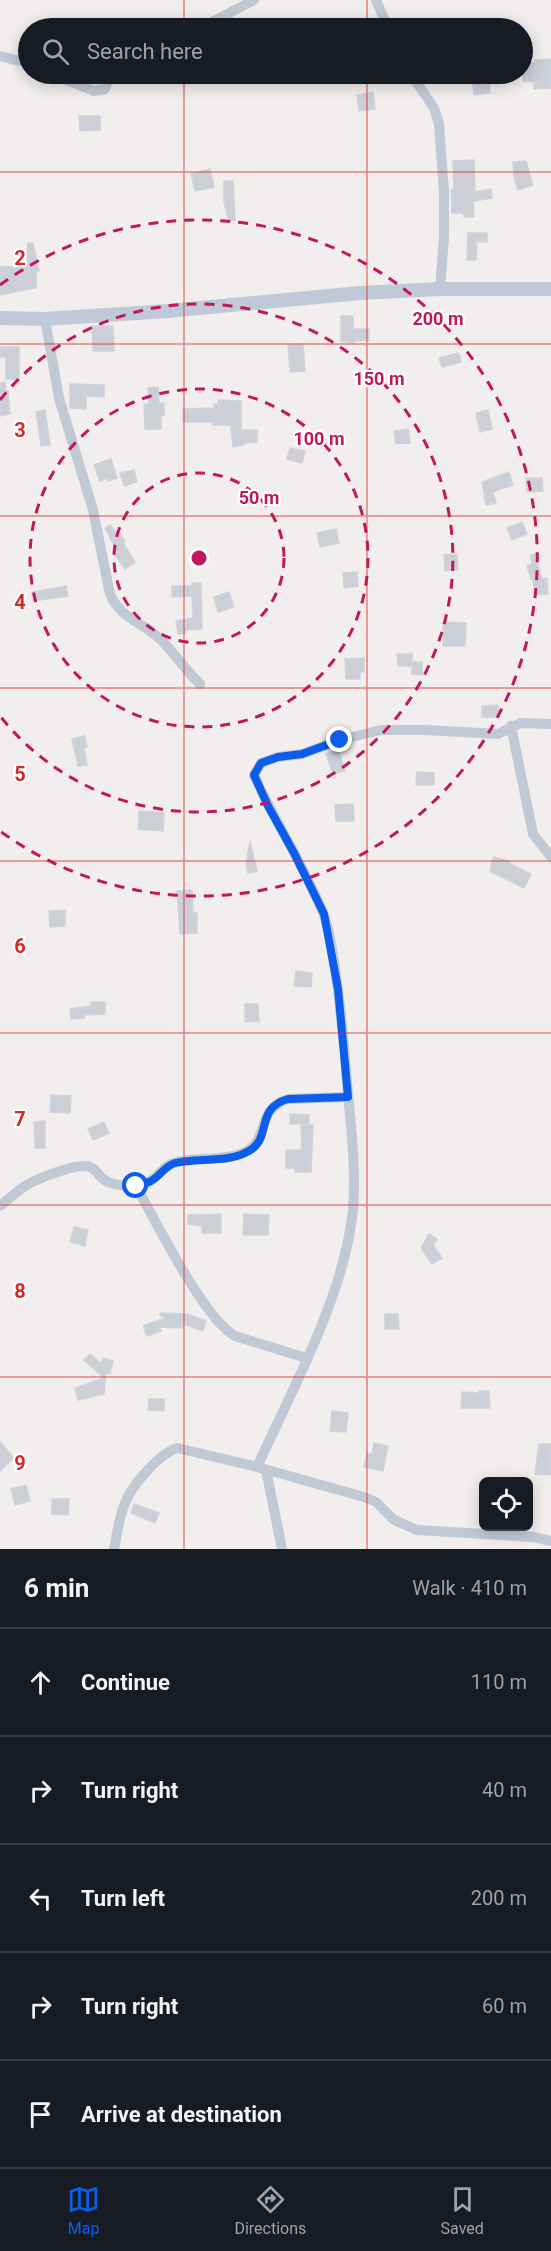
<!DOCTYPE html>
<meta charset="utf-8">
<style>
:root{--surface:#171b24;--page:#242831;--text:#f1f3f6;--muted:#9ea1a6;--line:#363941;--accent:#0e5dea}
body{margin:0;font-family:Roboto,sans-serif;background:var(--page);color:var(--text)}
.controls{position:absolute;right:18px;bottom:18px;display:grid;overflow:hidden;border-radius:9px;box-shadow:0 3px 15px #0003}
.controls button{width:54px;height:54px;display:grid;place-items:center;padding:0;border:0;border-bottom:2px solid var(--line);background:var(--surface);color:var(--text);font:30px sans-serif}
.stop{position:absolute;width:18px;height:18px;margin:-14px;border:4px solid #0e5dea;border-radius:50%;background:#fff}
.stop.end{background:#0e5dea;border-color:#fff;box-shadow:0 2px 6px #0008}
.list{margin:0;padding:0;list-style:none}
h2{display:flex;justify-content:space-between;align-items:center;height:78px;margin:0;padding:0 24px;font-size:26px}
h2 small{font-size:20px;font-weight:400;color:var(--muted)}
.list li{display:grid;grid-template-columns:39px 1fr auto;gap:18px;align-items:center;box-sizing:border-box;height:108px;padding:0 24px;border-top:2px solid var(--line)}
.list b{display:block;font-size:22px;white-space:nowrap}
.list em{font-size:20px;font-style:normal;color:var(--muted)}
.icon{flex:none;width:33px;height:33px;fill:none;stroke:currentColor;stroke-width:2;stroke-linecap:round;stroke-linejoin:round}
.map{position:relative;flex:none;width:551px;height:1549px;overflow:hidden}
.search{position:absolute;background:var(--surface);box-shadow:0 3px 15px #0003;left:18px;right:18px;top:18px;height:66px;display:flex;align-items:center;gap:15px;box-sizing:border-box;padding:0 21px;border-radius:33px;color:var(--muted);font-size:22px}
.sheet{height:618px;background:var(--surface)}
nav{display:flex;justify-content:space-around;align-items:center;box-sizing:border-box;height:84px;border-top:2px solid var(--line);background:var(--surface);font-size:16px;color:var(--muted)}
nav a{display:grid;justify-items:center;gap:3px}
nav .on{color:var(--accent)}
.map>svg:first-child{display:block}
.building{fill:#cccfd6;stroke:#d1d3da;stroke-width:1.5}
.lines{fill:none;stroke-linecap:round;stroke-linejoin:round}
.street{stroke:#c0c9d4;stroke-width:10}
.secondary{stroke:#bfc9d8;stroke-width:14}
.route{stroke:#0e5dea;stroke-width:8}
.grid{fill:none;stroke:#d62828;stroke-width:1.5;stroke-opacity:0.55}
.ring{fill:none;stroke:#c2185b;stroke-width:3;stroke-dasharray:10 8}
.grid-label{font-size:20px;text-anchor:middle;font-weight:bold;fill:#d62828;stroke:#fff;stroke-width:4.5;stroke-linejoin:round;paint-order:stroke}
.centre{fill:#c2185b;stroke:#fff;stroke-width:3}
.ring-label{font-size:18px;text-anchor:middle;font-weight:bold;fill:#c2185b;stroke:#fff;stroke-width:4.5;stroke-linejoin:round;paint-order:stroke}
</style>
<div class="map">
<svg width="551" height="1549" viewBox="0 0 551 1549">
<rect width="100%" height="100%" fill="#f1eeed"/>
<g class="building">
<path d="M551,59V88L534,89V82L523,81V63H536L535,60Z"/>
<path d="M489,76L490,93L474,95L472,78Z"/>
<path d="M373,92L375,109L359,111L357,95Z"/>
<path d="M79,116H100V130L80,131Z"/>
<path d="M474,160L475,192L491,189L492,198L473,201L474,217H464V213H452L451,190H454L453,161Z"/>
<path d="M526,161L533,185L518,190L514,177L513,162Z"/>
<path d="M210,169L214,187L195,191L191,174Z"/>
<path d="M224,181H233L235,220L229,221L224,203Z"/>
<path d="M468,233H487V242H477L476,260H467Z"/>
<path d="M28,243H33L39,271H36V288L0,295V267L27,266Z"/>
<path d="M341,316H353V329H369V340L354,341V343L341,341Z"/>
<path d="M92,326H113L114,351H93Z"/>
<path d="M303,344L305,371L290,372L288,345Z"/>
<path d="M0,347H19V380L6,379V357H0Z"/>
<path d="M459,353L461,362L442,367L439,358Z"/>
<path d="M5,382L6,391H8L10,414L0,416V383Z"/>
<path d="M70,384L104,385V397L86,396V409L70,408Z"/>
<path d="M158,387L159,403H164V415H161V429H145L144,404H149L148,388Z"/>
<path d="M218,400L241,401V430H257V442L243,443V445L233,447L231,425H213V422H183V409L214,408V404H218Z"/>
<path d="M45,410L50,445L41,446L36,412Z"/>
<path d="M488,410L492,429L480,432L476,413Z"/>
<path d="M408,429L410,443L396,444L394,431Z"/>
<path d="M290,448L305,451L302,463L287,459Z"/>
<path d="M111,459L117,478L108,481L107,478L100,481L94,465Z"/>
<path d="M134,470L137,482L124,486L120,473Z"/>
<path d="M509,472L513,485L493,492L496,503L486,505L482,482Z"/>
<path d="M526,478H542L543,491L527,492Z"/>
<path d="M522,522L527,534L512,540L507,528Z"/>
<path d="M110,525L116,533H120L125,542L123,543L135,562L125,569L115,555L118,553L105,528Z"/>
<path d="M336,529L339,543L320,547L317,533Z"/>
<path d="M457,554L458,570L445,571L444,555Z"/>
<path d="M535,554L542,579L547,578L548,594L535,595L533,578L531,579L527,566L532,564L531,555Z"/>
<path d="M357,572L358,586L344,588L343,573Z"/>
<path d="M192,583H201L202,629L186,630V633L178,634L176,621L193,618L192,596L172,597V586H192Z"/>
<path d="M66,586L68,596L33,601L32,592Z"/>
<path d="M229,592L234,607L218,612L214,597Z"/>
<path d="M443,622L466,623L465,646H443Z"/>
<path d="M397,654H412V665V662H422V675L412,674V666H398Z"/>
<path d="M364,658V672H360V679H346L345,659Z"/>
<path d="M498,705L499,717H482V706Z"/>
<path d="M85,736L87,747H84L87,765L78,766L72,739Z"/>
<path d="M339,751L345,771L333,774L326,754Z"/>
<path d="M417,772L434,773V785H416Z"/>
<path d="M353,804L354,821H336L335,805Z"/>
<path d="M139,811L164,813L163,831L138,829Z"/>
<path d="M250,841L257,871L248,873L246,864Z"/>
<path d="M493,857L509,861V863L531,874L524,888L490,871Z"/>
<path d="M192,890L193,913H197V933L180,934L177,891Z"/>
<path d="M65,910V926L50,927L49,911Z"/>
<path d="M296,971L312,973L311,987L294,986Z"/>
<path d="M91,1002H105V1014L84,1015V1018L71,1019L70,1009L91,1006Z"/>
<path d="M245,1004H258L259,1021L245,1022Z"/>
<path d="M51,1095L71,1096L70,1113L50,1112Z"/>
<path d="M290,1114L309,1115V1124H290Z"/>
<path d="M45,1121V1148H35L34,1122Z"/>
<path d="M104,1122L109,1133L93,1140L88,1129Z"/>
<path d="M301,1125H313L311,1172H295V1168H286V1150H302Z"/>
<path d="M221,1214V1233H202V1226L188,1224V1215Z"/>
<path d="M244,1214L269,1215L268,1235H243Z"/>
<path d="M74,1227L88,1230L85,1246L70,1242Z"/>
<path d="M429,1234L437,1239L433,1245L442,1258L432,1264L421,1248Z"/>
<path d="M160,1313L187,1314L206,1321L203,1331L183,1324V1328L159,1327L161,1331L147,1336L143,1326L165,1318L160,1315Z"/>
<path d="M385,1314H398L399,1329H385Z"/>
<path d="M90,1354L101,1364L103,1358L113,1361L110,1374L106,1373L104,1394L78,1400L75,1388L104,1378L84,1360Z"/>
<path d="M479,1391H489L490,1408H461L462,1392L479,1393Z"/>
<path d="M149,1399H164V1411L148,1410Z"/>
<path d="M332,1411L348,1413L346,1432L330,1431Z"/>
<path d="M0,1442L14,1458L0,1471Z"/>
<path d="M374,1443L388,1446L383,1471L364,1467L367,1453L372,1454Z"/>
<path d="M539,1444H551V1475L535,1474Z"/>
<path d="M26,1485L30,1501L15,1505L11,1489Z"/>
<path d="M52,1499H69L68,1515L52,1514Z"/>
<path d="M134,1504L159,1513L155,1523L131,1513Z"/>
</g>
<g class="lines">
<g class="street">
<path d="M376,0L388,28"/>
<path d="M201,28L254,0"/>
<path d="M0,56L28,63"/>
<path d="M52,74L94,91L105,89L110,74"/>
<path d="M411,74L434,108L439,124L444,192V237L440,289"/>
<path d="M45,319L59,398L93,510L110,594C121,619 140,621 159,638C174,652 185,670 200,684"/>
<path d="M511,726L533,834L551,857"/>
<path d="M136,1186C156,1221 203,1318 235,1336L306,1358"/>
<path d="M0,1206C8,1200 16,1192 25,1186C37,1179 77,1162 90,1167C96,1169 99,1176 103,1179C111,1185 124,1186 134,1186C156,1185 158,1169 173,1163C192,1156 219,1162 240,1154C272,1144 253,1110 288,1099L348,1097"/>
<path d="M257,1467C293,1388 344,1296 353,1210C357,1160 348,1106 345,1056C342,1024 339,993 334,961C331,946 330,928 323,913C304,865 275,822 254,775L261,763L278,757L302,754L340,740L381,730H425L498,734L521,723L551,724"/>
<path d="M266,1470L282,1549"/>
<path d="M114,1549C117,1534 119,1517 125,1503C132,1485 159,1454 177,1448L257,1467L364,1497L376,1502L394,1520L417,1530L533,1537L551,1541"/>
</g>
<path class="secondary" d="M0,318L45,319L168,311L360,293L440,289H551"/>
</g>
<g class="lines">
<path class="route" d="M136,1186C140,1185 145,1184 149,1182C159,1178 164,1166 175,1163C198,1157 231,1164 252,1149C271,1135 256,1108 288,1099L348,1097L338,989L324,914L294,853L268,806L254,775L261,763L278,757L302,754L340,740"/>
</g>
<path class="grid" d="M184,0V28M367,0V28M184,74V1549M367,74V1549M0,172H551M0,344H551M0,516H551M0,688H551M0,861H551M0,1033H551M0,1205H551M0,1377H551"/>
<g class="ring">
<circle cx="199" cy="558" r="85"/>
<circle cx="199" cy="558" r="169"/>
<path d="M0 400A254 254 0 1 1 0 716"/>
<path d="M0 285A338 338 0 1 1 0 831"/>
</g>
<g class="grid-label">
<text x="20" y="265">2</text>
<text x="20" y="437">3</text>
<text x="20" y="609">4</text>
<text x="20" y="781">5</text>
<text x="20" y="953">6</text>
<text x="20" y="1126">7</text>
<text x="20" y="1298">8</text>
<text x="20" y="1470">9</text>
</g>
<circle cx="199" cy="558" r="9" class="centre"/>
<g class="ring-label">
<text x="438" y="325">200 m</text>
<text x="379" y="385">150 m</text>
<text x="319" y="445">100 m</text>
<text x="259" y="504">50 m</text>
</g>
</svg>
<div class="controls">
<button><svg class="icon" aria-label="locate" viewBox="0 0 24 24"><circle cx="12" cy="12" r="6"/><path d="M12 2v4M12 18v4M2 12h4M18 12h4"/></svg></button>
</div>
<div class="stop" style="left:136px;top:1186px"></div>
<div class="stop end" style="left:340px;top:740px"></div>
<div class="search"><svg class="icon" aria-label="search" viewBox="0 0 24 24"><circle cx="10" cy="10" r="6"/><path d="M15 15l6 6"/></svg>Search here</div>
</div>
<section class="sheet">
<h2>6 min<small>Walk · 410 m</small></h2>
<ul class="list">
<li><svg class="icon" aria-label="ahead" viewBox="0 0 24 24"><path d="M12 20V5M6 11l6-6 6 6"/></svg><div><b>Continue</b></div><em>110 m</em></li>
<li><svg class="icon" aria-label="right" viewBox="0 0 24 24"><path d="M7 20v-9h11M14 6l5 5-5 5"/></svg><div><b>Turn right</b></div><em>40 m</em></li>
<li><svg class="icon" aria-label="left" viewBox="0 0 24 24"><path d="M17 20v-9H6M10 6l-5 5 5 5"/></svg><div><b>Turn left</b></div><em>200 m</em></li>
<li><svg class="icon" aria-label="right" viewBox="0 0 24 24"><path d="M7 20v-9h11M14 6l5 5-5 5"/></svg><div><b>Turn right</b></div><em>60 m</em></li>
<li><svg class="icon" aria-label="arrive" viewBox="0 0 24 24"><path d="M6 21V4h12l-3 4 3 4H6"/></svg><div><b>Arrive at destination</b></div></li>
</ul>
</section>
<nav>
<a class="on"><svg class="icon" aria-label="map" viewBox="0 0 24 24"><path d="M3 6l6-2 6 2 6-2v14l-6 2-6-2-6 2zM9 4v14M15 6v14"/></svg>Map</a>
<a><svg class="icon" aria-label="directions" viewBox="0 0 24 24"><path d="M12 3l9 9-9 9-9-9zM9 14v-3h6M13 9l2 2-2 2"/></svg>Directions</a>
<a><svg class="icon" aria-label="saved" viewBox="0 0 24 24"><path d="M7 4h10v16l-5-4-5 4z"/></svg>Saved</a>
</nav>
